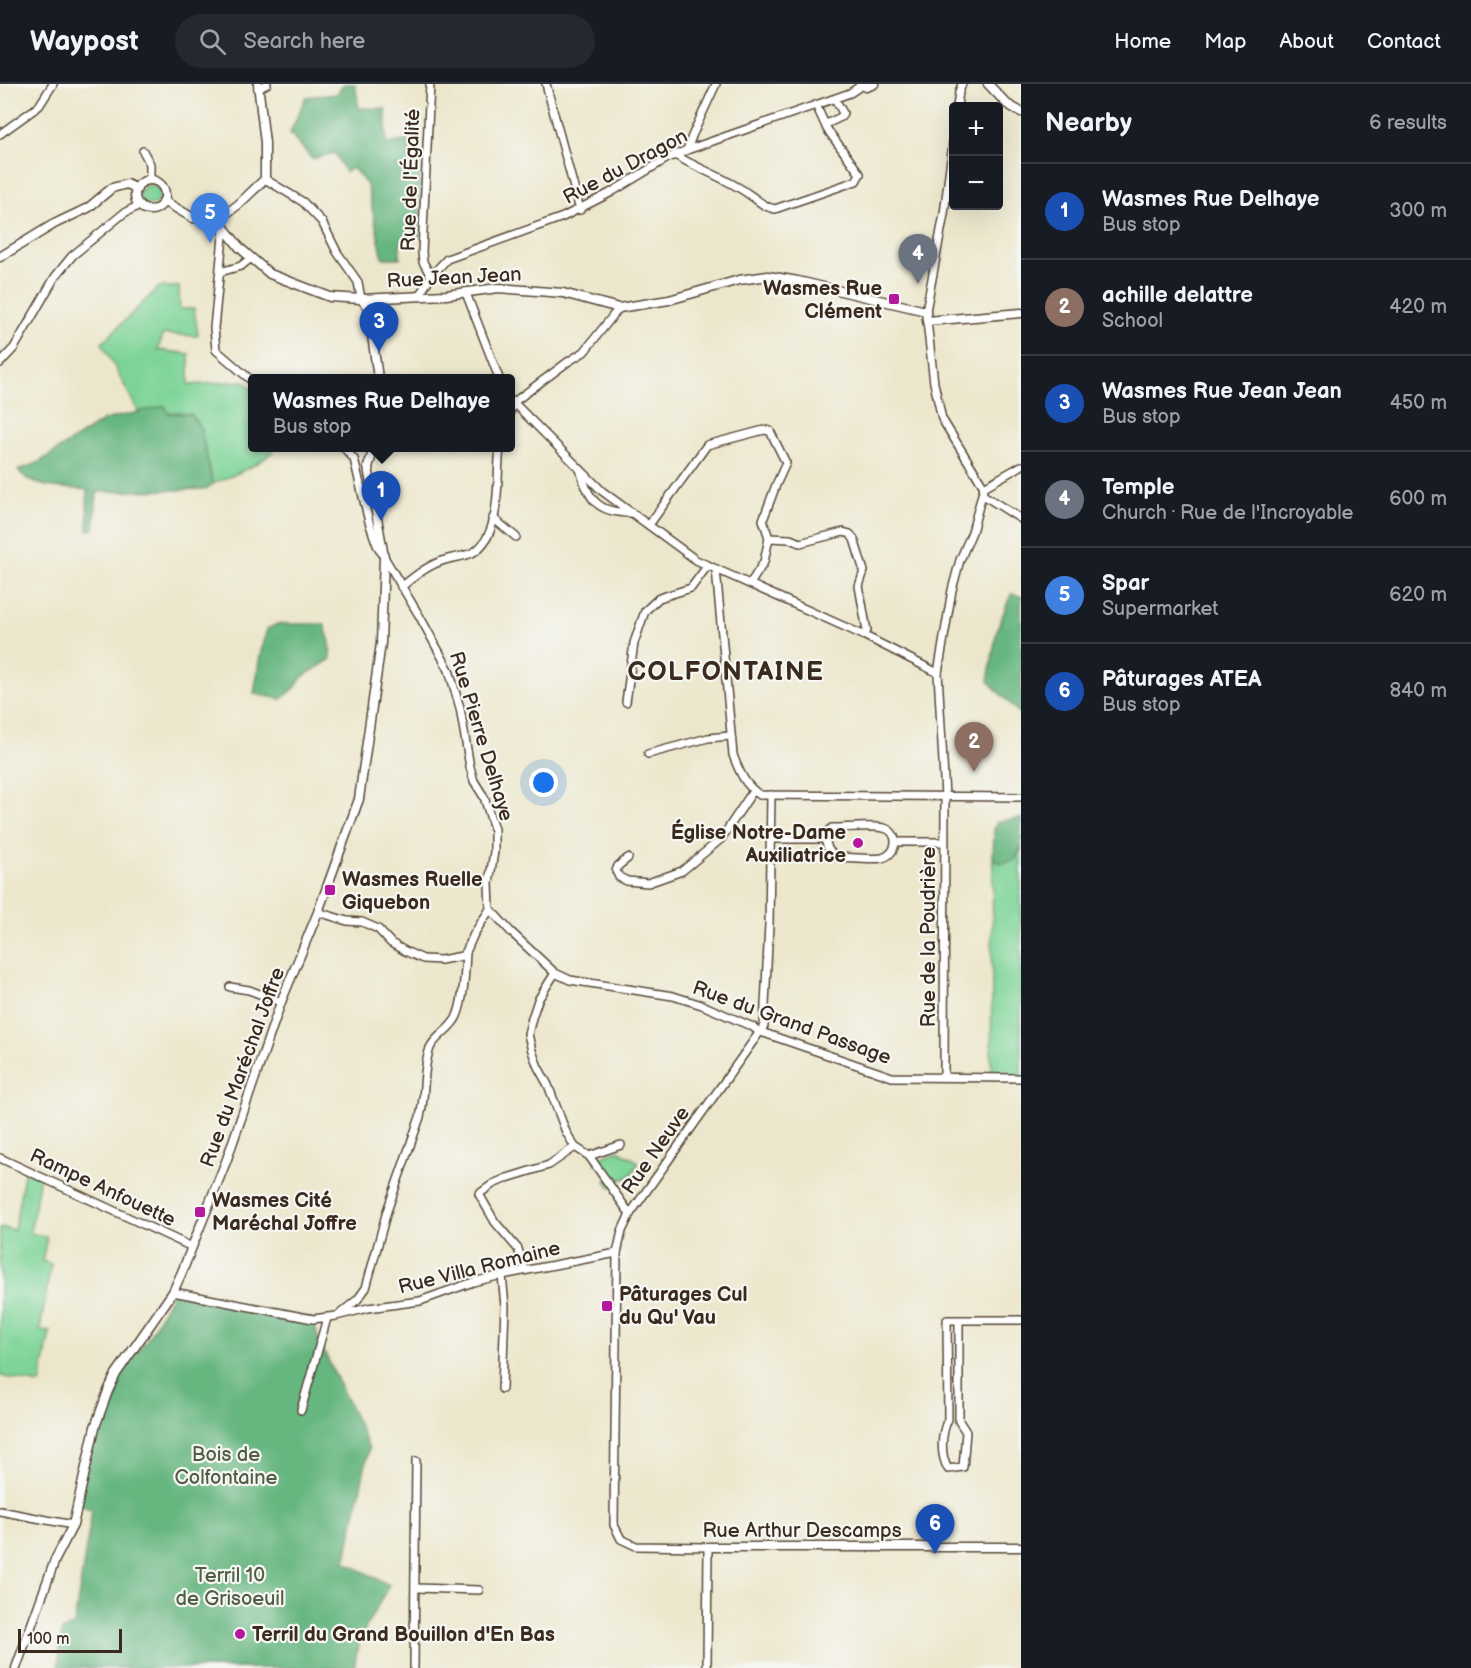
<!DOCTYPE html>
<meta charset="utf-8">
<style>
:root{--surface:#171b24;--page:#242831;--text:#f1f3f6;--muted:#9ea1a6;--line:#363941;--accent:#7c3aed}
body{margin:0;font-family:"Balsamiq Sans",sans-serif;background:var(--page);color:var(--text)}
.controls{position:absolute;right:18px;top:18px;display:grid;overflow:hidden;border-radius:6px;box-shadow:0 6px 24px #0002}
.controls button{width:54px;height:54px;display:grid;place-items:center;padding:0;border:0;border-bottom:2px solid var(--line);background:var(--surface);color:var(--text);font:30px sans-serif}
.scale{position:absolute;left:18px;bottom:15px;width:104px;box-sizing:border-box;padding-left:6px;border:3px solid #3b2a1e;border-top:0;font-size:16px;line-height:21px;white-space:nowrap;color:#3b2a1e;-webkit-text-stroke:4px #f6f6f2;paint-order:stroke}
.you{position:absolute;left:544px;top:699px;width:21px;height:21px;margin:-15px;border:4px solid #fff;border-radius:50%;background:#1a73e8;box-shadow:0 0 0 9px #1a73e833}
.badge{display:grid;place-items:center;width:39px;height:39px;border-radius:50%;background:var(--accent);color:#fff;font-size:20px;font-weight:700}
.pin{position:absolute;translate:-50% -50px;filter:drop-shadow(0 2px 3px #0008)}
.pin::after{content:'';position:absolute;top:32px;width:21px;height:18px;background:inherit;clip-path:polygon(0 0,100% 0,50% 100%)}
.popup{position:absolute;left:248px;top:290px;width:267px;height:78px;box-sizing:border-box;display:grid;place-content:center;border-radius:6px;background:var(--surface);filter:drop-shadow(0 2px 4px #0005);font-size:20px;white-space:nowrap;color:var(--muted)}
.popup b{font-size:22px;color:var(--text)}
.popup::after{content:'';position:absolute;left:50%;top:100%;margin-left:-12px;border:12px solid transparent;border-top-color:var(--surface)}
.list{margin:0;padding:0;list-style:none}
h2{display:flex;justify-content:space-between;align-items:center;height:78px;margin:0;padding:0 24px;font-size:26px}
h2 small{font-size:20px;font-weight:400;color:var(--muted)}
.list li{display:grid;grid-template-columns:39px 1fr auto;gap:18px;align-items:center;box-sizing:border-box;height:96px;padding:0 24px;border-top:2px solid var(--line)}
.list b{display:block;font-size:22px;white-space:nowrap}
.list p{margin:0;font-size:20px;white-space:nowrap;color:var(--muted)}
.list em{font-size:20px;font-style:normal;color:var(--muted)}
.icon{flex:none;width:33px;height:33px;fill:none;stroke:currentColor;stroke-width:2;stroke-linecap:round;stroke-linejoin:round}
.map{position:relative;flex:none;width:1021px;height:1584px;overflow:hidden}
header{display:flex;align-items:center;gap:36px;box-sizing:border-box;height:84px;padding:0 30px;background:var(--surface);border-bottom:2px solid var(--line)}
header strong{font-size:28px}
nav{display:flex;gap:33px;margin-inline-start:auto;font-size:21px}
.search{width:420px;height:54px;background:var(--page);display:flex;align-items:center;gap:15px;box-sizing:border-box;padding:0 21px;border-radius:33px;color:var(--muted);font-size:22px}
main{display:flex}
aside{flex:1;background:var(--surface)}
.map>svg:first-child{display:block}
.green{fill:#7ed498;stroke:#5c7f5b;stroke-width:1.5}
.forest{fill:#66b680;stroke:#50704f;stroke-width:1.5}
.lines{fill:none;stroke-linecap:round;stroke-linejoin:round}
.minor-casing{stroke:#564638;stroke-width:10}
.tertiary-casing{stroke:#564638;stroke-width:11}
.minor{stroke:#fff;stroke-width:7}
.tertiary{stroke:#fff;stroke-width:8}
.poi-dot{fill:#b5179e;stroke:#f6f6f2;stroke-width:2}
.labels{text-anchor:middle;stroke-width:4.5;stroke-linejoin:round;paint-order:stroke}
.street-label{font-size:20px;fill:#3b2a1e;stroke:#f6f6f2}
.poi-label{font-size:20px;font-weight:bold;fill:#3b2a1e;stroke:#f6f6f2;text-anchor:start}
.park-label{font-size:20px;fill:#4f5d43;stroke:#f6f6f2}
.district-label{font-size:26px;font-weight:bold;letter-spacing:1.5px;fill:#3b2a1e;stroke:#f6f6f2}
</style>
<header>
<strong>Waypost</strong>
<div class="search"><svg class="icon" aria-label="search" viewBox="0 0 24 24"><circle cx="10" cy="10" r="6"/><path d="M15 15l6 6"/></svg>Search here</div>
<nav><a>Home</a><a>Map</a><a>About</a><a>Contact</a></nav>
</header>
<main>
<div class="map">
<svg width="1021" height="1584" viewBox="0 0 1021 1584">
<rect width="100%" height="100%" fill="#f6f6f2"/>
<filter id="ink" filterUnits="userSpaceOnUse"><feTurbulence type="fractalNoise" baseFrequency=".0167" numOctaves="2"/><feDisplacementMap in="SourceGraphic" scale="12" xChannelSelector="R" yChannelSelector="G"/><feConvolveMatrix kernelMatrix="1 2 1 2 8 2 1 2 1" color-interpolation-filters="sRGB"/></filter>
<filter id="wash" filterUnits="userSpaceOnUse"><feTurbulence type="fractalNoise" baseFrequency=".008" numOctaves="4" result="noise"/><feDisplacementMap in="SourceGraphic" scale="24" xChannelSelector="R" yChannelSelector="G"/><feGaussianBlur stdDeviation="1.35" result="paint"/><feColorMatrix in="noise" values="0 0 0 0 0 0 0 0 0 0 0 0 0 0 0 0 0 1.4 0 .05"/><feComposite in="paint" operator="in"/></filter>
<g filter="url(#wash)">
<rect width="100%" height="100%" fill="#ece7cc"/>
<g class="green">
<circle cx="150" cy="111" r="10"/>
<path d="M159,203H179L180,225H194L198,252L163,250L158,266L189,270V301L244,297L252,305V364H276C260,382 234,390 213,400L200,343L179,328L167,329L165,322L139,329L102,259Z"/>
<path d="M1021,762V994H991L993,775C1001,781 1007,778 1016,775Z"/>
<path d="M618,1066L639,1078L630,1093L619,1096L611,1103L605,1096L610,1093L600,1078L596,1080L597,1074Z"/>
<path d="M25,1085L40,1092L30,1149L47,1153L42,1177L51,1180L40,1246L50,1248L40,1300L0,1292V1143L14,1146Z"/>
</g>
<g class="forest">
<path d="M344,0H355L359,24L386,25V60L412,56L409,78L419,79L420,151L400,160V174H383L367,101L353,84L345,88L335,69L312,75L290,49L306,13L337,10Z"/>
<path d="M165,322L168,329L191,330L200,343L213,400L206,405L97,408L94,445L88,446L87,406C64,403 33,406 18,386L38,379L104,336Z"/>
<path d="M1011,510L1021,512V631L988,597L997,546Z"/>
<path d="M277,540H324L330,558L331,575L302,593L295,604L281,615L254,610L260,571L267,545Z"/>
<path d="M1021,734V762L1016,775C1007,778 1001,781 993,775L994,746L997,738Z"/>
<path d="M173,1208L313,1235L318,1254L369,1364L345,1478L389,1501L359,1556L354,1584H58L62,1547L74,1541L92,1426L77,1419L90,1368L116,1290L147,1256Z"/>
</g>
</g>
<g filter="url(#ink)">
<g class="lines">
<g class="minor-casing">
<g id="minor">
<path d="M430,0L422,168L423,178L431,192"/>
<path d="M546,0L580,126"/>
<path d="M258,5L267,0"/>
<path d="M957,22L959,8L962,0"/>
<path d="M826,40L841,33L843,29L835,15"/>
<path d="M0,50L39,22L53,0"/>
<path d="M687,66L692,52L716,0"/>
<path d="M143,67L150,80V96"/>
<path d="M675,71C700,86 727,94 750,111C759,117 764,123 775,125L856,97L860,90L827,45L816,21"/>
<path d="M265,95L303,118L322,138L337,168L358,198L361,215"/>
<path d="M224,143L214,244L216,266L252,297"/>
<path d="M220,188L241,182L251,174"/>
<path d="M466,209L499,294"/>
<path d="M419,212L431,192L447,175L563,133L610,109L666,75L687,66L850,9L862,1"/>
<path d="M926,227L944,130L954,50"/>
<path d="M927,237L934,299L942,335L984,403"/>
<path d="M0,279L14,264L55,193L72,172L124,129L140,121"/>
<path d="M510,315L602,407L696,476L863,551L938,589"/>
<path d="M510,328L514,318L569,277L584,268L619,224"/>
<path d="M344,364L354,375L369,438L377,461L420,533L449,586L460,624L470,683L474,697L484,713L494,745V768L489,799L490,825L511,848L555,889L570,896L673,912L702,921L753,943L758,947L892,993L1021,994"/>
<path d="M580,385C588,416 598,429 631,429"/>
<path d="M983,411L1021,435"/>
<path d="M493,434L516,453"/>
<path d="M649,441L707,361L764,346L770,347L786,379L776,401L763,436L769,454"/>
<path d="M716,485L733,671C739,687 745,702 760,711L1021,713"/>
<path d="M750,500L764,478L769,454L790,455L800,459L843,448L850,450L854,455L864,487L859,502L867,547L863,551"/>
<path d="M401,503C415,492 428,481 445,476C454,473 463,473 472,469C503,453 496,392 500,364"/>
<path d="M626,618L634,559L645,527L659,514L691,504L708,481"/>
<path d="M648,670L708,654L730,652"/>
<path d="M771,755H825L827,749L832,744C847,744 869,741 884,744C900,748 898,770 882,774C870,776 849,773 835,773L828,765L825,755"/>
<path d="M896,758H944"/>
<path d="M628,774L618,782L616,787L619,793L627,797L648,799L682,787L721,755L753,707"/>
<path d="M318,828L347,837L362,838L378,845L391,859L405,867L423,875L441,876L462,872L466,868L474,850L490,825"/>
<path d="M555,889L538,916L532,934L528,950L532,967L538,983L548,1001L566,1048L575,1063L589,1072L630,1130"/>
<path d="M230,903L249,906L281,918"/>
<path d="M944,993L945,713L938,589L952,506L960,476L972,448L984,403L1021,382"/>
<path d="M589,1072L621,1061"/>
<path d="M0,1074L192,1163"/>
<path d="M525,1186L518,1165L495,1138L479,1110L493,1100L507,1094L549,1081L575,1063"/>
<path d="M502,1191L505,1222L502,1305"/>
<path d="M173,1208L313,1235L336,1232L368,1224L420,1217L473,1198L502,1191L617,1169"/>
<path d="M341,1229L358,1215L366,1204L387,1127L420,1033C426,1010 422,985 430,964C435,952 452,945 457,932C464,916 465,886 466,868"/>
<path d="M959,1236V1337L966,1348L963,1383L948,1385C940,1371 941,1350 948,1335L947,1236H1021"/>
<path d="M301,1326L327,1234"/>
<path d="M0,1427L73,1441"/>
<path d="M416,1504L479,1506"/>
<path d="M414,1584L416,1377"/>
<path d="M707,1584L708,1463L636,1462L621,1455L614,1441L617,1169L622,1147L630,1130L764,942L769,840L771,711"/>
</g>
</g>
<g class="tertiary-casing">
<g id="tertiary">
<path d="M860,0L866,3L874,0"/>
<path d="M988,0L1007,20L1021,28"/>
<circle cx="150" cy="111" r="15"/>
<path d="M164,117L193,134L218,136L239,120L265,95V59L258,0"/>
<path d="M218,136L240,164L270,190L330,213L361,215L446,211L498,204L563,209L619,224L669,216L739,196L768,192L798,197L926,227L927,237L1021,229"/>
<path d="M0,173L54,140L88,124L112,104L127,100L137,105"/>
<path d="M361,215L368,223L378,294"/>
<path d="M708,1463H1021"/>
<path d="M16,1584L55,1476L73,1441L95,1343L108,1307L116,1290L173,1208L182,1188L227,1075L281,918L318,828L359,715L381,559L384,473L368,383L374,364"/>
</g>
</g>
<use href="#minor" class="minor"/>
<use href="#tertiary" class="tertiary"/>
</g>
</g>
<g class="poi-dot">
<rect x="888" y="209" width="12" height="12" rx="3"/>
<circle cx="858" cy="759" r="6"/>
<rect x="324" y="800" width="12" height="12" rx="3"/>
<rect x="194" y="1122" width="12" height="12" rx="3"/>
<rect x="601" y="1216" width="12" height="12" rx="3"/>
<circle cx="240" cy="1550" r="6"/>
</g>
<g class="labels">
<g class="street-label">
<text transform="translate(625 82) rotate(-28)" y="7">Rue du Dragon</text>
<text transform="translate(410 96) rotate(-88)" y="7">Rue de l'Égalité</text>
<text transform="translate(454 193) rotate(-3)" y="7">Rue Jean Jean</text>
<text transform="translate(482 652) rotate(73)" y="7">Rue Pierre Delhaye</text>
<text transform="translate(928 853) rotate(-90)" y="7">Rue de la Poudrière</text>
<text transform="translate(792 938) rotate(20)" y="7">Rue du Grand Passage</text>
<text transform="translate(242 983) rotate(-70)" y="7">Rue du Maréchal Joffre</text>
<text transform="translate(655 1066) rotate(-55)" y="7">Rue Neuve</text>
<text transform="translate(103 1103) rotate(25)" y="7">Rampe Anfouette</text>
<text transform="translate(479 1183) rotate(-14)" y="7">Rue Villa Romaine</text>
<text x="802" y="1453">Rue Arthur Descamps</text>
</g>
<g class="poi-label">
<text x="882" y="211" text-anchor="end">Wasmes Rue<tspan x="882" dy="23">Clément</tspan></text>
<text x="846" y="755" text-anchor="end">Église Notre-Dame<tspan x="846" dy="23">Auxiliatrice</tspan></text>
<text x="342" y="802">Wasmes Ruelle<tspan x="342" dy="23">Giquebon</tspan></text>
<text x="212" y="1123">Wasmes Cité<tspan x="212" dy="23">Maréchal Joffre</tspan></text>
<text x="619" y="1217">Pâturages Cul<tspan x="619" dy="23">du Qu' Vau</tspan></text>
<text x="252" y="1557">Terril du Grand Bouillon d'En Bas</text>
</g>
<g class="park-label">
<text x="226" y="1377">Bois de<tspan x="226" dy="23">Colfontaine</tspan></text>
<text x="230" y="1498">Terril 10<tspan x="230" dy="23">de Grisoeuil</tspan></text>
</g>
<g class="district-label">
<text x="726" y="596">COLFONTAINE</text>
</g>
</g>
</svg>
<div class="controls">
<button>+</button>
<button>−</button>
</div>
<div class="scale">100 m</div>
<div class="you"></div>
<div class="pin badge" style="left:381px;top:437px;background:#1a4fb4">1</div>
<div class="popup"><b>Wasmes Rue Delhaye</b>Bus stop</div>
<div class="pin badge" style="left:974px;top:688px;background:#8d6e63">2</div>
<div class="pin badge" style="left:379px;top:268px;background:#1a4fb4">3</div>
<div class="pin badge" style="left:918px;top:200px;background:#6b7280">4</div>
<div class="pin badge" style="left:210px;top:159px;background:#3f7fe0">5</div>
<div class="pin badge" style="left:935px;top:1470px;background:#1a4fb4">6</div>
</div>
<aside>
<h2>Nearby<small>6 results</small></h2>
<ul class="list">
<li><span class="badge" style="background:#1a4fb4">1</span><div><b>Wasmes Rue Delhaye</b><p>Bus stop</p></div><em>300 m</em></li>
<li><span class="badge" style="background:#8d6e63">2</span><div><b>achille delattre</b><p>School</p></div><em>420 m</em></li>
<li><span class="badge" style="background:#1a4fb4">3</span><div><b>Wasmes Rue Jean Jean</b><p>Bus stop</p></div><em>450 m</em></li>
<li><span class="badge" style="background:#6b7280">4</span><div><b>Temple</b><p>Church · Rue de l'Incroyable</p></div><em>600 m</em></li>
<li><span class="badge" style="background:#3f7fe0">5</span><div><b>Spar</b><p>Supermarket</p></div><em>620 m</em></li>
<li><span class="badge" style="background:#1a4fb4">6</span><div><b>Pâturages ATEA</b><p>Bus stop</p></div><em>840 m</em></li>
</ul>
</aside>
</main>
